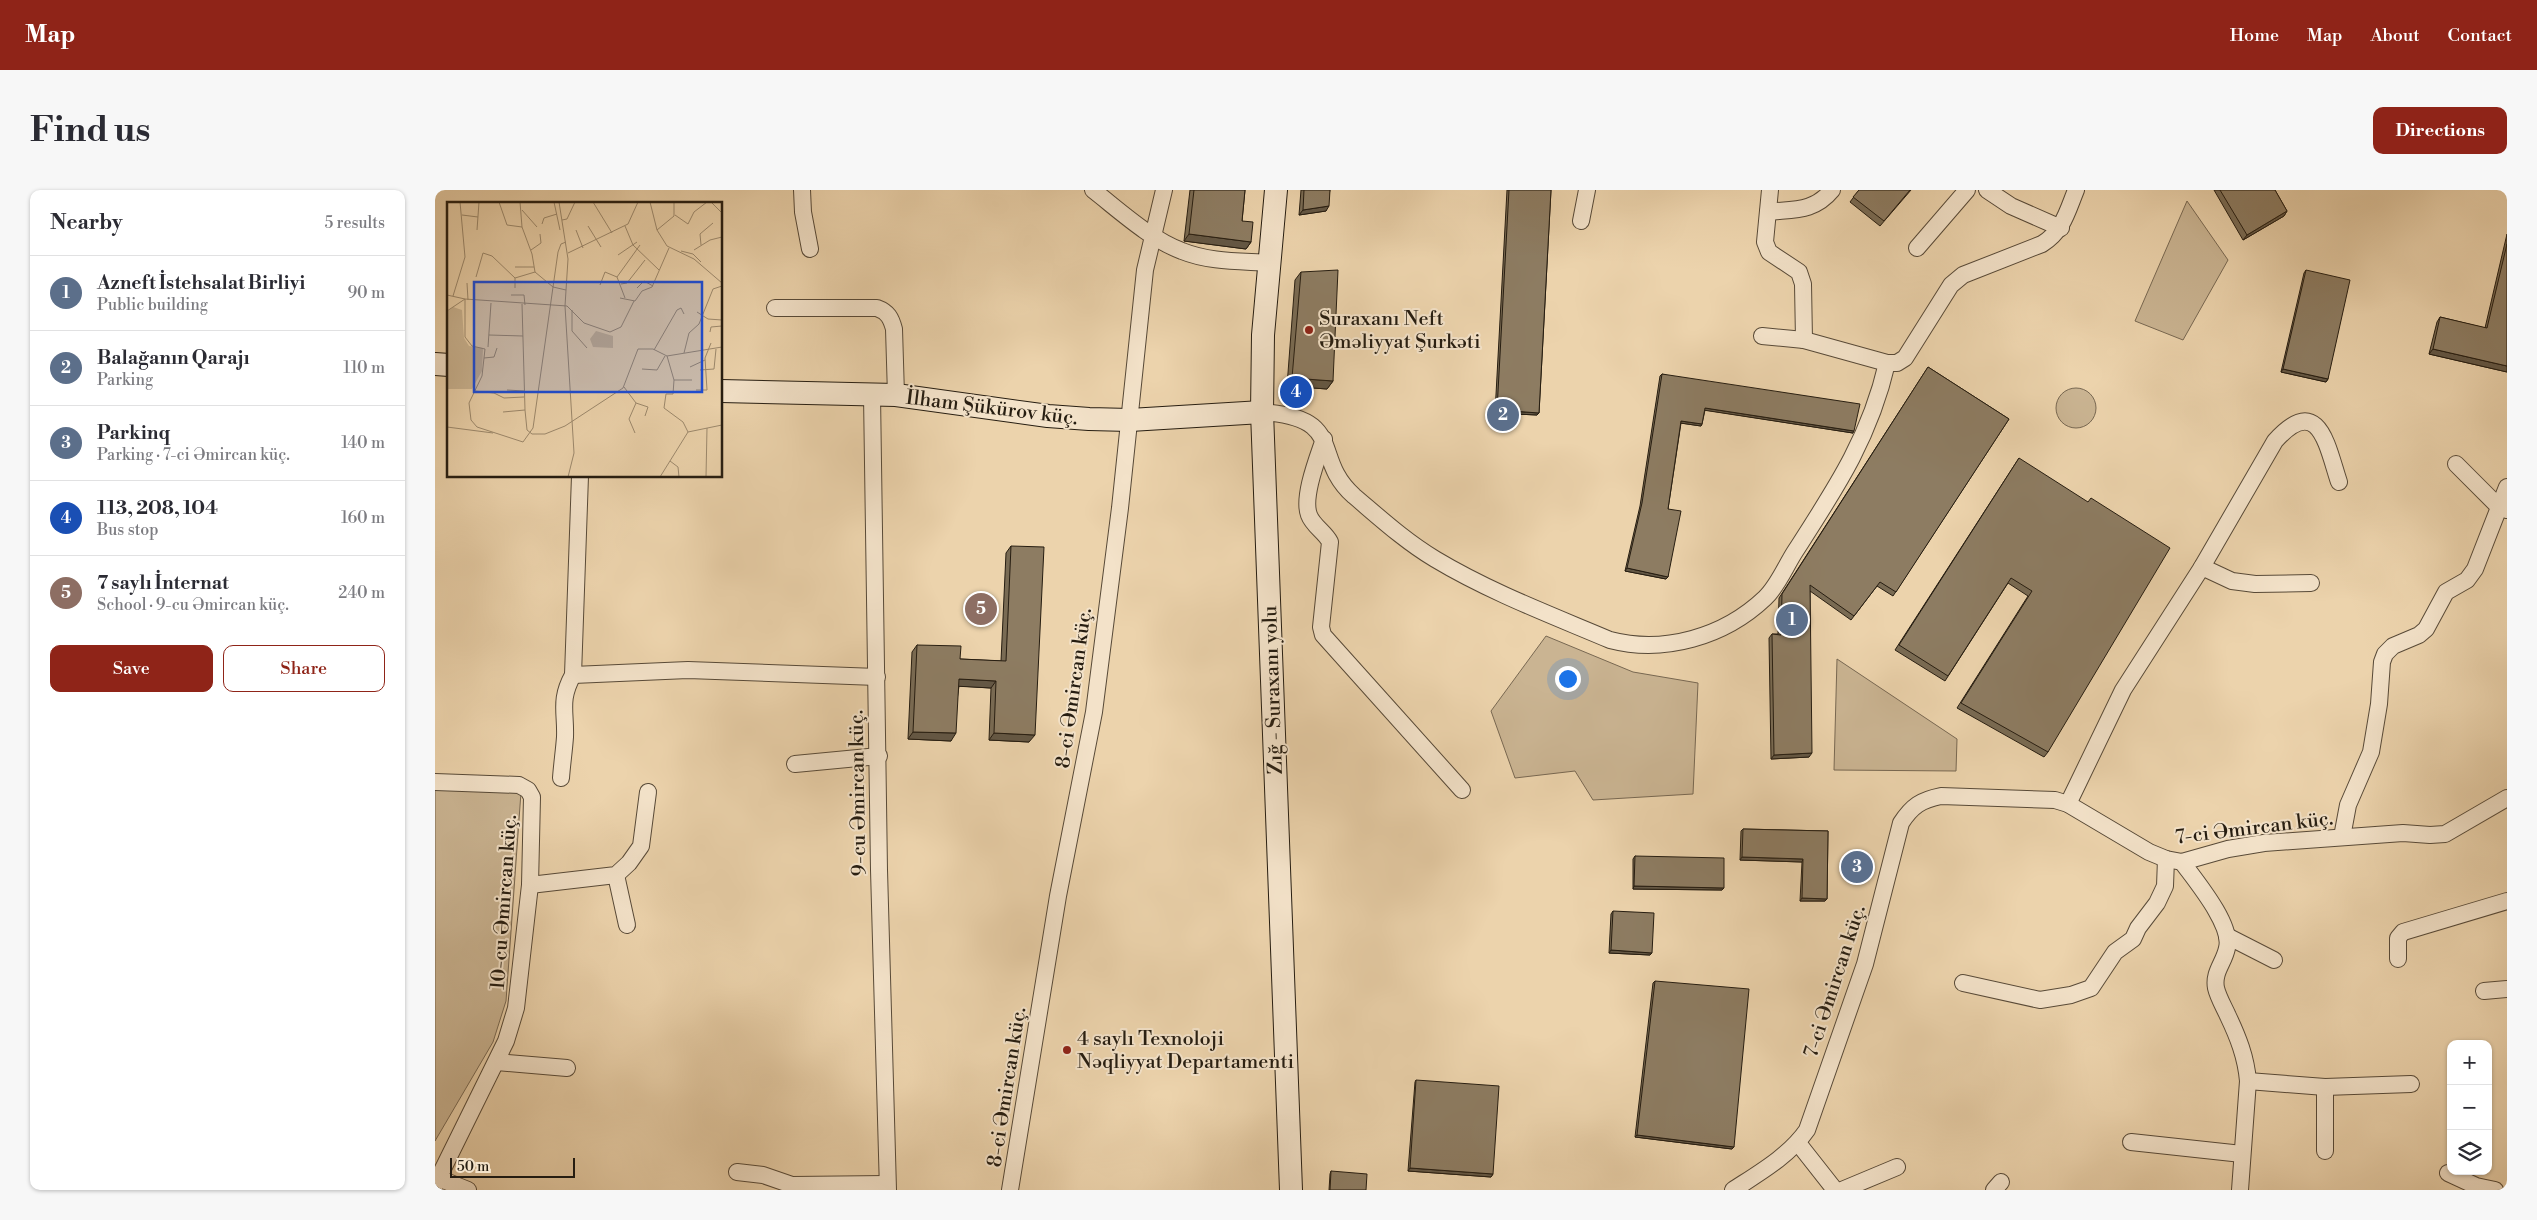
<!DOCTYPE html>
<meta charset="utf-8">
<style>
:root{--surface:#fff;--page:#f7f7f7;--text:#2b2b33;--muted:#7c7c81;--line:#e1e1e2;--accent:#8f2418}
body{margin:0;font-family:"Libre Bodoni",serif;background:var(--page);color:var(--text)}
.controls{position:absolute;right:15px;bottom:15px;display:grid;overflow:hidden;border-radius:10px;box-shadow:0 1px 4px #0004}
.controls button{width:45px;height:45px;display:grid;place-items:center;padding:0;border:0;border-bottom:1px solid var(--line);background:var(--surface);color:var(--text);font:25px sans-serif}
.scale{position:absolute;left:15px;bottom:12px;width:125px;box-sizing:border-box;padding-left:5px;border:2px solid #261d11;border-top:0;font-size:14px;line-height:18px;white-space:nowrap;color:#261d11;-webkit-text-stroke:4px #f3e2c9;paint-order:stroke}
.you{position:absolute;left:1132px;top:488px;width:18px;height:18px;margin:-12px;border:4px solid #fff;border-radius:50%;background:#1a73e8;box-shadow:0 0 0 8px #1a73e833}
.badge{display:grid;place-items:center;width:32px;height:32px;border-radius:50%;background:var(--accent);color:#fff;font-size:16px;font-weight:700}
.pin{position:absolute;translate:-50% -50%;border:2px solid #fff;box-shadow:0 1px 5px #0006}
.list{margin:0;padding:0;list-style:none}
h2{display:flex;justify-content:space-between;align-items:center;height:65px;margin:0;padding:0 20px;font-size:21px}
h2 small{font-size:16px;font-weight:400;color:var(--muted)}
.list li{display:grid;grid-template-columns:32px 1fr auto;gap:15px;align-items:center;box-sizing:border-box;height:75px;padding:0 20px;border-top:1px solid var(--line)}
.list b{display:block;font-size:19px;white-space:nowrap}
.list p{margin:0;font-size:16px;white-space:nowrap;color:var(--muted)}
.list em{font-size:16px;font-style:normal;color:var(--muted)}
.actions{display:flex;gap:10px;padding:15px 20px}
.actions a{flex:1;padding:11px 0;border:1px solid var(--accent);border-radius:10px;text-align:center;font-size:18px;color:var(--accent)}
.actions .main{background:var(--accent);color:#fff}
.icon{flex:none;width:28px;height:28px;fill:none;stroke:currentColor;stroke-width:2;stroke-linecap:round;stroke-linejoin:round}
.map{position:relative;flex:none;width:2072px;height:1000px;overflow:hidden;border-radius:10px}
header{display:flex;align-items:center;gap:30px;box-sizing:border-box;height:70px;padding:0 25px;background:var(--accent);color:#fff}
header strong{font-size:24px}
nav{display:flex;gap:28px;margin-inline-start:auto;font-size:18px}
.intro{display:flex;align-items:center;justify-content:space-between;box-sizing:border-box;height:120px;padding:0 30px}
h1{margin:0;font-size:35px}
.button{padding:12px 22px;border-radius:10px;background:var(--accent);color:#fff;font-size:18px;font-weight:700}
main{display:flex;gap:30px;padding:0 30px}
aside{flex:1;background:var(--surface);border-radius:10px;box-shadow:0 1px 4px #0004}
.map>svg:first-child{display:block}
.green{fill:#cab492;stroke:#786852}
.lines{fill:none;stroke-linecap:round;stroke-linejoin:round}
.street-casing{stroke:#584a38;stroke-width:18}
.secondary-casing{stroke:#261d11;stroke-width:24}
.street{stroke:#f3e2c9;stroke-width:16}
.secondary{stroke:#f3e2c9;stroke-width:22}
.wall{fill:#796b54;stroke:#261d11}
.shaded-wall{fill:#635745;stroke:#261d11}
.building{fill:#8d7c62;stroke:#261d11}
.poi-dot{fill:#8f2418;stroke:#f3e2c9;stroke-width:2}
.labels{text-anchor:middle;stroke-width:4;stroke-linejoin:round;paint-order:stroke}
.poi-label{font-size:20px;fill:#261d11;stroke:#f3e2c9;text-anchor:start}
.street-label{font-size:20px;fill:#261d11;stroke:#f3e2c9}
.inset-road{fill:none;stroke:#9d8a6e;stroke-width:1}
.view{fill:#1d4ed8;fill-opacity:0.15;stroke:#1d4ed8;stroke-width:2.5}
.inset-edge{fill:none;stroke:#261d11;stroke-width:2.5}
</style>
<header>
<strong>Map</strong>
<nav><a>Home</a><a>Map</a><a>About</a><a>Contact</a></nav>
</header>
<div class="intro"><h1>Find us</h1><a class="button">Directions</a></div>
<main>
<aside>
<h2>Nearby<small>5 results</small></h2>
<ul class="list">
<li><span class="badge" style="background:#5c6f8a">1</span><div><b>Azneft İstehsalat Birliyi</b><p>Public building</p></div><em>90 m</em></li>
<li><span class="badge" style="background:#5c6f8a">2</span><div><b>Balağanın Qarajı</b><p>Parking</p></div><em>110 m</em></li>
<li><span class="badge" style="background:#5c6f8a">3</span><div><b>Parkinq</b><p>Parking · 7-ci Əmircan küç.</p></div><em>140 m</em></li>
<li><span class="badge" style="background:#1a4fb4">4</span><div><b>113, 208, 104</b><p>Bus stop</p></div><em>160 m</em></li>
<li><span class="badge" style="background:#8d6e63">5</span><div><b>7 saylı İnternat</b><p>School · 9-cu Əmircan küç.</p></div><em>240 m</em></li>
</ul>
<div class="actions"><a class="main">Save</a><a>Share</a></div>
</aside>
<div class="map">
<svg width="2072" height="1000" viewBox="0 0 2072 1000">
<rect width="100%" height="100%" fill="#ecd3ac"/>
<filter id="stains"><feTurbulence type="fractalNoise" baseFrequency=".004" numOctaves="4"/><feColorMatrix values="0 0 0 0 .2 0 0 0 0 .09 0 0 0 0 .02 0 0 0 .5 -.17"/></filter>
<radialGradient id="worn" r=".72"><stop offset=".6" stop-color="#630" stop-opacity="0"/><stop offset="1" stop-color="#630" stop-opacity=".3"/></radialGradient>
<g class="green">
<path d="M1752,11L1793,70L1748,150L1700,131Z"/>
<circle cx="1641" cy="218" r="20"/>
<path d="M1111,446L1198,482L1263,493L1258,604L1158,610L1140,581L1080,588L1056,521Z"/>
<path d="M1402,469L1522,549L1521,581L1399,580Z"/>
<path d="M0,597L86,602L71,811L58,852L0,951Z"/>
</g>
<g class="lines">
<g class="street-casing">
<g id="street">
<path d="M367,0L368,22L375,59"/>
<path d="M658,0C685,21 715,49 747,61C774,72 805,71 834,73"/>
<path d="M1335,0L1330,52L1334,62L1364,82L1368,94L1369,150"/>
<path d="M1552,0L1576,16L1626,38"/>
<path d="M1333,22C1359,19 1379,22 1397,0"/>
<path d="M1146,31L1152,0"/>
<path d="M1482,58L1532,0"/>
<path d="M340,118H442C453,122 456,128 459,139L461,205"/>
<path d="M1327,146L1369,150L1452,173H1462L1470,168L1516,95L1528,85L1607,54C1628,41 1632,22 1641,0"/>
<path d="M437,205L444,680L453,1000"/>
<path d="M827,222C913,228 875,267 919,306C945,328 970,351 1000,369C1055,402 1116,425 1175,450C1229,464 1289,447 1330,408C1343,396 1351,375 1361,360C1401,298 1435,247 1452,173"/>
<path d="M889,249C883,267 867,307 874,325C878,336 890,342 895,352L886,437L888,445L1027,600"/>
<path d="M2021,274L2064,317L2072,320"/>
<path d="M1767,377L1797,391L1820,394L1876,393"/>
<path d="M138,485L253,480L442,487"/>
<path d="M360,574L444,566"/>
<path d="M126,588C127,574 129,561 130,547C131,522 124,510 138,485L145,286"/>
<path d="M0,592L84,595L93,600L97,607L95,695L81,818L71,851L0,995"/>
<path d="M1633,614L1688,500L1767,377L1840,251C1884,202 1892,256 1904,292"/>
<path d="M1907,647L1913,615L1936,562L1944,514L1947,472L1950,464L1958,456L1984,445L1991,439L2011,402L2032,390L2040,379L2072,297"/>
<path d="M1747,672C1760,690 1798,735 1792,758C1789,773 1778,782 1781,798C1783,807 1789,817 1793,826C1803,847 1811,867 1813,891L1805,1000"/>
<path d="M181,685L192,735"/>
<path d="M95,695L181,685L194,673L206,656L213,602"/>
<path d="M1792,746L1839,770"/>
<path d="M1963,769V748L1968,742L2072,711"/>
<path d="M1528,793L1605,810L1636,805L1656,798L1680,762L1698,749L1703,738L1722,713L1730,696L1731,669"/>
<path d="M2049,801L2072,799"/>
<path d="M62,872L132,878"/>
<path d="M1813,891L1890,897L1976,894"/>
<path d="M1890,897V961"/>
<path d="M1696,952L1807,964"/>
<path d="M1363,953L1400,1000"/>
<path d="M302,982L328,985L357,995L452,994"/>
<path d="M2013,983L2041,996L2060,1000"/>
<path d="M3,988L33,1000"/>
<path d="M575,1000L623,706L659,522L685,318L710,80L729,0"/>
<path d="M1298,1000C1324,983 1354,966 1372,940L1430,774L1466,633C1477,616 1486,610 1506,606L1620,610L1633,614L1714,662L1731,669L1747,672L1793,659L1829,653L1968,643L1995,645L2010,644L2072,608"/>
<path d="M1407,1000L1462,977"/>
<path d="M1559,1000L1566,992"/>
</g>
</g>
<g class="secondary-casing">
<g id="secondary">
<path d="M841,0L828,145L827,222L856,1000"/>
<path d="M0,174L14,175"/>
<path d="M286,201L461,205L613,226L654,229L695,230L827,222"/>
</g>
</g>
<use href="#street" class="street"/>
<use href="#secondary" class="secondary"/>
</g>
<g class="wall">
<path d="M755,0H810L807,31L816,52L811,59L749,51Z"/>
<path d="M866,0H895L891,21L864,25Z"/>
<path d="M1072,0H1116L1104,223L1102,225L1060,223Z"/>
<path d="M1424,0H1476L1445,36L1415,12Z"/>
<path d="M1779,0H1840L1852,21L1849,26L1808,50Z"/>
<path d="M2072,44V182L1994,164L2002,132L2005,127L2050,138Z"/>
<path d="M1871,80L1893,189L1891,192L1846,182L1869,83Z"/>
<path d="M866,82L898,191L892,199L852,196L860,90Z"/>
<path d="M1493,177L1574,229L1458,406L1442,396L1416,430L1375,401L1374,567L1336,569L1334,448L1337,444H1343L1344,408Z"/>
<path d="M1227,184L1418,243L1270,220L1267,234L1266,236L1246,233L1233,319V387L1231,389L1190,381L1205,316L1225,186Z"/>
<path d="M1584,268L1613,562L1609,567L1522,518L1593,406L1573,393L1510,491L1460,460Z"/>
<path d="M576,356L594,552L554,550L556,498L524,496L516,551L473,549L477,462L482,455L525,469L566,471L571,363Z"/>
<path d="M1308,639L1393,641L1392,709L1390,711H1365L1367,672L1305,670L1306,641Z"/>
<path d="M1200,666L1289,698L1287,700L1198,699V669Z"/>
<path d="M1178,721L1217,763L1215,765L1174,763L1176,724Z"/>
<path d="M1220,791L1299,957L1297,959L1200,947L1218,793Z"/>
<path d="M981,890L1058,984L1056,987L973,981L980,892Z"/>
<path d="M896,981L931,1000H894L895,984Z"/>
</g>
<g class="shaded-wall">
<path d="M894,16L891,21L864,25L868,20Z"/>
<path d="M1852,21L1849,26L1808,50L1812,45Z"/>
<path d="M754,44L816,52L811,59L749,51Z"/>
<path d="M1998,159L2072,176V182L1994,164Z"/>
<path d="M1848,179L1893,189L1891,192L1846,182Z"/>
<path d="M857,188L898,191L892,199L852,196Z"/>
<path d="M1270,218L1419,241L1418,243L1268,220Z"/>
<path d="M1062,220L1104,223L1102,225L1060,223Z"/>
<path d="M1246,231L1267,234L1266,236L1245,233Z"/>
<path d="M1192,378L1233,387L1231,389L1190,381Z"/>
<path d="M524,489L561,491L556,498L519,496Z"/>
<path d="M478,542L521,543L516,551L473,549Z"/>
<path d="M559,543L600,545L594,552L554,550Z"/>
<path d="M1377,563L1374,567L1336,569L1339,565Z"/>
<path d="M1307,667L1368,669L1367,672L1305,670Z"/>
<path d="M1199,696L1289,698L1287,700L1198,699Z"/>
<path d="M1367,708L1392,709L1390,711H1365Z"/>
<path d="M1176,760L1217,763L1215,765L1174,763Z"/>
<path d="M1202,945L1299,957L1297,959L1200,947Z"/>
<path d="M975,978L1058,984L1056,987L973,981Z"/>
</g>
<g class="building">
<path d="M759,0H810L807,31L818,32L816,52L754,44Z"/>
<path d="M869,0H895L894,16L868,20Z"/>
<path d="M1074,0H1116L1104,223L1062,220Z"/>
<path d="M1424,0H1475L1449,31L1418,7Z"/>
<path d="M1785,0H1840L1852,21L1812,45Z"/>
<path d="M2072,54V176L1998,159L2005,127L2052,138Z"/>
<path d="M903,80L898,191L857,188L866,82Z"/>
<path d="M1871,80L1915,90L1893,189L1848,179Z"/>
<path d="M1493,177L1574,229L1461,402L1445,392L1419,426L1375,395L1377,563L1339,565L1337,444L1346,445L1347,404Z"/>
<path d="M1227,184L1425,214L1419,241L1270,218L1267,234L1246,231L1233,319L1246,321L1233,387L1192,378L1207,313Z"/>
<path d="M1584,268L1653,312L1656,308L1735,358L1613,562L1526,513L1597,401L1576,388L1513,486L1464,455Z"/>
<path d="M576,356L609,357L600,545L559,543L561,491L524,489L521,543L478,542L482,455L526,456L525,469L571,471Z"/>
<path d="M1308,639L1393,641L1392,709L1367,708L1368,669L1307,667Z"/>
<path d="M1200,666L1289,668V698L1199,696Z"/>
<path d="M1178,721L1219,723L1217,763L1176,760Z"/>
<path d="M1220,791L1314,799L1299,957L1202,945Z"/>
<path d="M981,890L1064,896L1058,984L975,978Z"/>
<path d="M896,981L932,984L931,1000H895Z"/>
</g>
<g class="poi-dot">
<circle cx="874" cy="140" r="5"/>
<circle cx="632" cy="860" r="5"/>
</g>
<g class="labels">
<g class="poi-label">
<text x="884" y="135">Suraxanı Neft<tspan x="884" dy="23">Əməliyyat Şurkəti</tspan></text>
<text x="642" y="855">4 saylı Texnoloji<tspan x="642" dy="23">Nəqliyyat Departamenti</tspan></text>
</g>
<g class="street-label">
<text transform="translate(557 217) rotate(7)" y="7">İlham Şükürov küç.</text>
<text transform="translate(638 498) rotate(-82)" y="7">8-ci Əmircan küç.</text>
<text transform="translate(837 500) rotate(-92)" y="7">Zığ - Suraxanı yolu</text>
<text transform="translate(422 603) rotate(-91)" y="7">9-cu Əmircan küç.</text>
<text transform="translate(1819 637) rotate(-7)" y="7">7-ci Əmircan küç.</text>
<text transform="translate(68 712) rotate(-86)" y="7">10-cu Əmircan küç.</text>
<text transform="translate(1399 791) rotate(-72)" y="7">7-ci Əmircan küç.</text>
<text transform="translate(571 897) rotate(-81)" y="7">8-ci Əmircan küç.</text>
</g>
</g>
<g transform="translate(12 12)">
<rect width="275" height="275" fill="#ecd3ac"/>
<path d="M6,105L15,108L17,136L22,144L36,146L35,169L25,187H0V110ZM149,129L166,134V146L146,145L143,137Z" fill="#cab492"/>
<path class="inset-road" d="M52,0L60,23L75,25M73,0L75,25L85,52L88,70L106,85L119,88M107,0L113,28M112,0L121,57L118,104L127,251L121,275M146,0L165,31M203,0L210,28L220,44L247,57L275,81M264,0L275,11M75,8L90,25M15,13L31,15M228,13L241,22L247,10L260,0M115,18L120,17L128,0M95,22L97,16L110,12M141,24L154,45M178,24L186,43L212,68M30,28L32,0M129,28L136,46M210,28L227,14V0M254,43L253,32L266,21M84,48L94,41L93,32M247,48L263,38L275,35M234,49L246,52L254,60M121,51L181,22L191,0M171,53L190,40M68,65H87M29,75L36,51L45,54L68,76M170,75L193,43M20,81L21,98M174,82L180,81L198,58M153,83L158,70L170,75L178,96M68,86V76L88,70M190,86L197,79L206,84M0,93L18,97V135L25,144L38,147L35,174L22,201L24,218L30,225L76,240L86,226L111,50L114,42L119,40M64,93H77L78,103M6,94L18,55L13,0M173,96L188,99L195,89L205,85L222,46M75,102L78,208L80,228L85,232H98L118,224L176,186L191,147H206L220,154L275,145M125,108V129L140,146M0,109L18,97L120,104L137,121L163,130L174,125L187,99M250,110L261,117L275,118M263,130L264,125L275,124M42,133L76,134M41,145L44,101M207,148L230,108L234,106L237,112M237,151L242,131L252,122L266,87L275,84M220,154L227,178L226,192H219L217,206L236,220L241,230M37,156L47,155L50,146M243,165L258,158M195,167L210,168L218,154M253,168L267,167L269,147M227,178H245M177,185L189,201L201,205L198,214M60,188L77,189M249,188H260L258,156L264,141M27,189L47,191L57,196L77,195M56,210L78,208M0,225L46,231M188,231L182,217L189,201M223,259L231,265L232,275M213,275L241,230L275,223M259,275L260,226"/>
<path class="view" d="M27,80H255V190H27Z"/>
<rect width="275" height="275" class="inset-edge"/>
</g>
<rect width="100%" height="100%" filter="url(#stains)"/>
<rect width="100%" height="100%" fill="url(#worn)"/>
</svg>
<div class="controls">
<button>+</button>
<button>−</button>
<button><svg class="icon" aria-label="layers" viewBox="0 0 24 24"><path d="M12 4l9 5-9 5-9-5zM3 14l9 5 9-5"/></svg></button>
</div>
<div class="scale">50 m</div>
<div class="you"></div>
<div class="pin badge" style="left:1357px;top:430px;background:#5c6f8a">1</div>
<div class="pin badge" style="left:1068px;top:225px;background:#5c6f8a">2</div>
<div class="pin badge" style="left:1422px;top:677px;background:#5c6f8a">3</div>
<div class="pin badge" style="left:861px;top:202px;background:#1a4fb4">4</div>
<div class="pin badge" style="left:546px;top:419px;background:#8d6e63">5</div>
</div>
</main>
